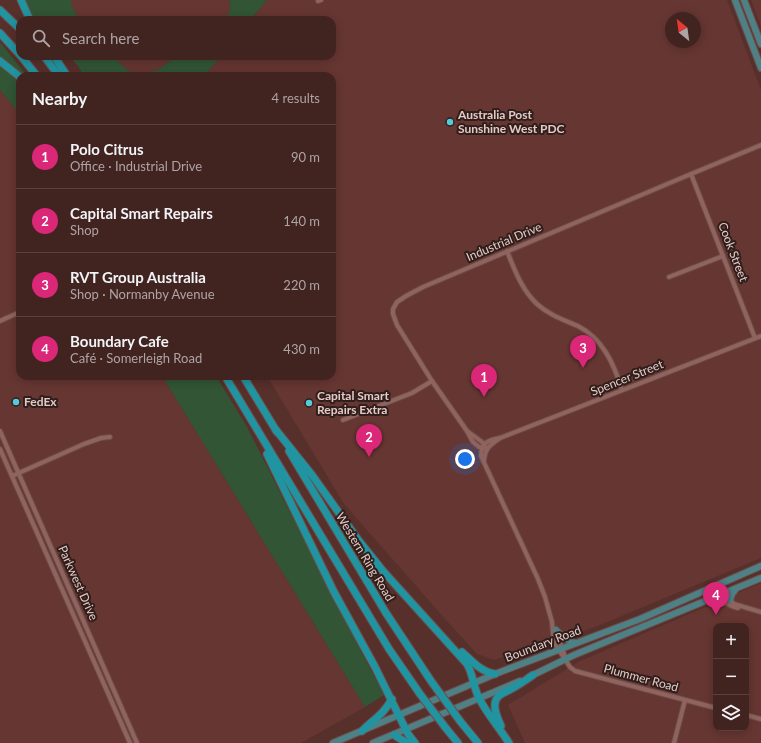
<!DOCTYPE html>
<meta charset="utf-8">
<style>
:root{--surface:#412320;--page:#4c2f2d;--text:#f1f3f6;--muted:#aea4a5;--line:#5a403e;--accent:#db2777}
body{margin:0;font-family:Lato,sans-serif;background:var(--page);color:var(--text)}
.controls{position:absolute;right:12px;bottom:12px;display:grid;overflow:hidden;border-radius:8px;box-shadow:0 2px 10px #0003}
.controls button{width:36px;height:36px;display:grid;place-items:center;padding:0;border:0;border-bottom:1px solid var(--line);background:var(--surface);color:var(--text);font:20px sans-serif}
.compass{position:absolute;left:665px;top:12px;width:36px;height:36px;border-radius:50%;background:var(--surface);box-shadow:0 2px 10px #0003;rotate:331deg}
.you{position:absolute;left:465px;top:459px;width:14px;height:14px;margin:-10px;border:3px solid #fff;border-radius:50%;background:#1a73e8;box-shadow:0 0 0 6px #1a73e833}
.badge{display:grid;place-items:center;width:26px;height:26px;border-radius:50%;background:var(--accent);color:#fff;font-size:13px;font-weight:700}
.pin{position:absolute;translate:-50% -33px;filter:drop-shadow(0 1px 2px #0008)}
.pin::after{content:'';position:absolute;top:21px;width:14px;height:12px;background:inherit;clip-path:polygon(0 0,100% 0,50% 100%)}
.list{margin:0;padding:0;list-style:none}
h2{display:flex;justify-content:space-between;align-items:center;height:52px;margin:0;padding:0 16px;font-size:17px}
h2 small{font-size:13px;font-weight:400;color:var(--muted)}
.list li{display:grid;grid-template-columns:26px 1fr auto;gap:12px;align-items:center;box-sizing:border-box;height:64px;padding:0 16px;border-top:1px solid var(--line)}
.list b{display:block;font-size:15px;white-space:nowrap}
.list p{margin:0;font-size:13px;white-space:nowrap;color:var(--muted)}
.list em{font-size:13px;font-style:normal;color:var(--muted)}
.icon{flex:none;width:22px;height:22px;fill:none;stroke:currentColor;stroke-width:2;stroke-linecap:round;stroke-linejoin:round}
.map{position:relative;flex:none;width:761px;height:743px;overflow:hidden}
.search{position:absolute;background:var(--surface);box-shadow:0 2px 10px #0003;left:16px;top:16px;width:320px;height:44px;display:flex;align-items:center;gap:10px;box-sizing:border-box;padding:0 14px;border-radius:12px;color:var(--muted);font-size:15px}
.panel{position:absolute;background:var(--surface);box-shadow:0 2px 10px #0003;left:16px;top:72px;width:320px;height:308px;border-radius:12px}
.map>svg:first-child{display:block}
.built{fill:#663632;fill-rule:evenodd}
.green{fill:#325536}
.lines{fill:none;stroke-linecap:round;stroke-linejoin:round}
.street-casing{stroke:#6e4c49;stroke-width:6}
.primary-casing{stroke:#6e4c49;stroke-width:8}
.highway-casing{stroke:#6e4c49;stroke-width:9}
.street{stroke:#90645e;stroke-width:4}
.primary{stroke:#4d8186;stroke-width:6}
.highway{stroke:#2194a1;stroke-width:7}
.highway-bridge-casing{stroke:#6e4c49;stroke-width:9;stroke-linecap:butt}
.highway-bridge{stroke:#2194a1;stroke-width:7}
.poi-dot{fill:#53cbda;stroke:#301e1b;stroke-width:1.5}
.labels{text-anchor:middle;stroke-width:4;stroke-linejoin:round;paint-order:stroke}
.poi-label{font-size:12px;font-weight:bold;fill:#e4cac7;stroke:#301e1b;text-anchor:start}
.street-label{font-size:12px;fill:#e4cac7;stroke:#301e1b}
</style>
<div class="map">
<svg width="761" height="743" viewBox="0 0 761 743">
<rect width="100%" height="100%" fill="#572f2b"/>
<g class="built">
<path d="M71,0H229L230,5V10L228,15L223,20H81L74,12L71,4Z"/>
<path d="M267,0H727L761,90V558L595,627L543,645L494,660L477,654L446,620L344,504L267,376H332V76H204L221,56H332V20H250ZM671,18H695V42H671Z"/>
<path d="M751,0H761V26Z"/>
<path d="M113,56H177L158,70L148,72L141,73L129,71L125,68Z"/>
<path d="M0,90L20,114V376H162L365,707L301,743H0Z"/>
<path d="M761,583V743H525L508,705L580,661ZM716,626H746V728H716Z"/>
</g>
<g class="green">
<path d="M18,0H71C71,9 76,14 81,20H36Z"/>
<path d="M229,0H267L250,20H223C230,14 232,9 229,0Z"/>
<path d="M0,42L27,76H20V114L0,90Z"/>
<path d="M69,56H113L125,68L129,71L141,73L148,72L158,70L177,56H221L204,76H84L78,66Z"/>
<path d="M162,376H216L247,427L340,611L384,695L365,707Z"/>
</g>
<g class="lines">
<g class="street-casing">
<g id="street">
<path d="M318,1L321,0"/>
<path d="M691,174L755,338"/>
<path d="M507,251C515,271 522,290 537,304C549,315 564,320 578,326C603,339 614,364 622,390"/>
<path d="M669,277L723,256"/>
<path d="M0,321L20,312"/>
<path d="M343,420L412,393L432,381"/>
<path d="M0,431L137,743"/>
<path d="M467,431L482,442L485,446"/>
<path d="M500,438C488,440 481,443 481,456L538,579L545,597L552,622L553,634L555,644L570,667L575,671L716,708"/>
<path d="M0,449L130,743"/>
<path d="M487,449L479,447L473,442L467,431L432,381L397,325L393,314V309L397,302L406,296L423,287L691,174L761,145"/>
<path d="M484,461C485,448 490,445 500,438L761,336"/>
<path d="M12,476L84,444L101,438L110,437"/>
<path d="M718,585L727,592L730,600L734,604L761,612"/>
<path d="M718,585C718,587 717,590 717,592C719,601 730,606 738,608"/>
<path d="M557,633L565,657"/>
<path d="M746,715L761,719"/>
<path d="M674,743L685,700"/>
</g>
</g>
<g class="primary-casing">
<g id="primary">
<path d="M735,0L761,68"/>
<path d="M744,0L761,44"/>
<path d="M730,600L732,594L736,589"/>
<path d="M556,630C562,636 568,642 576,643"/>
<path d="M529,677L574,655L761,578"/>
<path d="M333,743L495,674L640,619L761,566"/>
<path d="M373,743L520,681"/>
</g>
</g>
<g class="highway-casing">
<g id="highway">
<path d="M21,0L30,20"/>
<path d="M0,10L20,29"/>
<path d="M0,33L20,55"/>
<path d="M21,56L37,76"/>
<path d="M44,56L59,76"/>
<path d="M54,56L67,76"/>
<path d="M0,61L20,77"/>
<path d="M225,376L389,649L420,694"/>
<path d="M243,376L277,432"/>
<path d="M276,430L312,475L359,541L383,571L467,664C473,674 473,685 478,696C486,713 499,727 509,743"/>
<path d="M289,451L386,613L431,681"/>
<path d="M267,454L334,592L375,667L408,734L415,743"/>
<path d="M462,652C472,661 481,672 495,674"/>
<path d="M460,721L478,743"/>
<path d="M501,726C497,717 490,702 500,695C504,692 508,691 511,689C519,685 526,680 533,675"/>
<path d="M445,727L458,743"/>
<path d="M362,731C374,719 383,715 392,699"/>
<path d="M394,735L407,743"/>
</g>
</g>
<use href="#street" class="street"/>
<use href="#primary" class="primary"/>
<use href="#highway" class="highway"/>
<g class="highway-bridge-casing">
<g id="highway-bridge">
<path d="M431,681L460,721"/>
<path d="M420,694L445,727"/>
</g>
</g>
<use href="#highway-bridge" class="highway-bridge"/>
</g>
<g class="poi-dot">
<circle cx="450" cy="122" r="4"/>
<circle cx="16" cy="402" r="4"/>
<circle cx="309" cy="403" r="4"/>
</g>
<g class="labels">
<g class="poi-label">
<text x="458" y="119">Australia Post<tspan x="458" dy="14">Sunshine West PDC</tspan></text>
<text x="317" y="400">Capital Smart<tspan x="317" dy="14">Repairs Extra</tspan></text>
<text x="24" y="406">FedEx</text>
</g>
<g class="street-label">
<text transform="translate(504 242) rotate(-23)" y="4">Industrial Drive</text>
<text transform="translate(733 252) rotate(69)" y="4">Cook Street</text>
<text transform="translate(627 378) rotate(-22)" y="4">Spencer Street</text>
<text transform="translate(365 557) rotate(59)" y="4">Western Ring Road</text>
<text transform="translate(78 583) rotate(66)" y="4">Parkwest Drive</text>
<text transform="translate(543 644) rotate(-21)" y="4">Boundary Road</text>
<text transform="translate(641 678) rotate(15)" y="4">Plummer Road</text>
</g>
</g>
</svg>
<div class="controls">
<button>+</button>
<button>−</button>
<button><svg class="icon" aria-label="layers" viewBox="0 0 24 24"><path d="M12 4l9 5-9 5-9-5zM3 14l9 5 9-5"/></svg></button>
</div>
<svg class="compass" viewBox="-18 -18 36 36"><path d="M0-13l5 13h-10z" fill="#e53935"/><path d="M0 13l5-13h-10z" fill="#aea4a5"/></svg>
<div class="you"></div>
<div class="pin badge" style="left:484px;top:397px">1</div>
<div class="pin badge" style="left:369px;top:457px">2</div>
<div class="pin badge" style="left:583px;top:368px">3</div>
<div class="pin badge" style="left:716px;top:615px">4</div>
<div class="search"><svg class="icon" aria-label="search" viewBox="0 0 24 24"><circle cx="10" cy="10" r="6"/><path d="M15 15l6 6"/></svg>Search here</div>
<section class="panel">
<h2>Nearby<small>4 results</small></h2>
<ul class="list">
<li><span class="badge">1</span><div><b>Polo Citrus</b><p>Office · Industrial Drive</p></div><em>90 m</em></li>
<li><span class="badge">2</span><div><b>Capital Smart Repairs</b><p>Shop</p></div><em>140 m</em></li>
<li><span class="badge">3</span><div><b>RVT Group Australia</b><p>Shop · Normanby Avenue</p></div><em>220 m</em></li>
<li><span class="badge">4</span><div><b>Boundary Cafe</b><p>Café · Somerleigh Road</p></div><em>430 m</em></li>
</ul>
</section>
</div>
